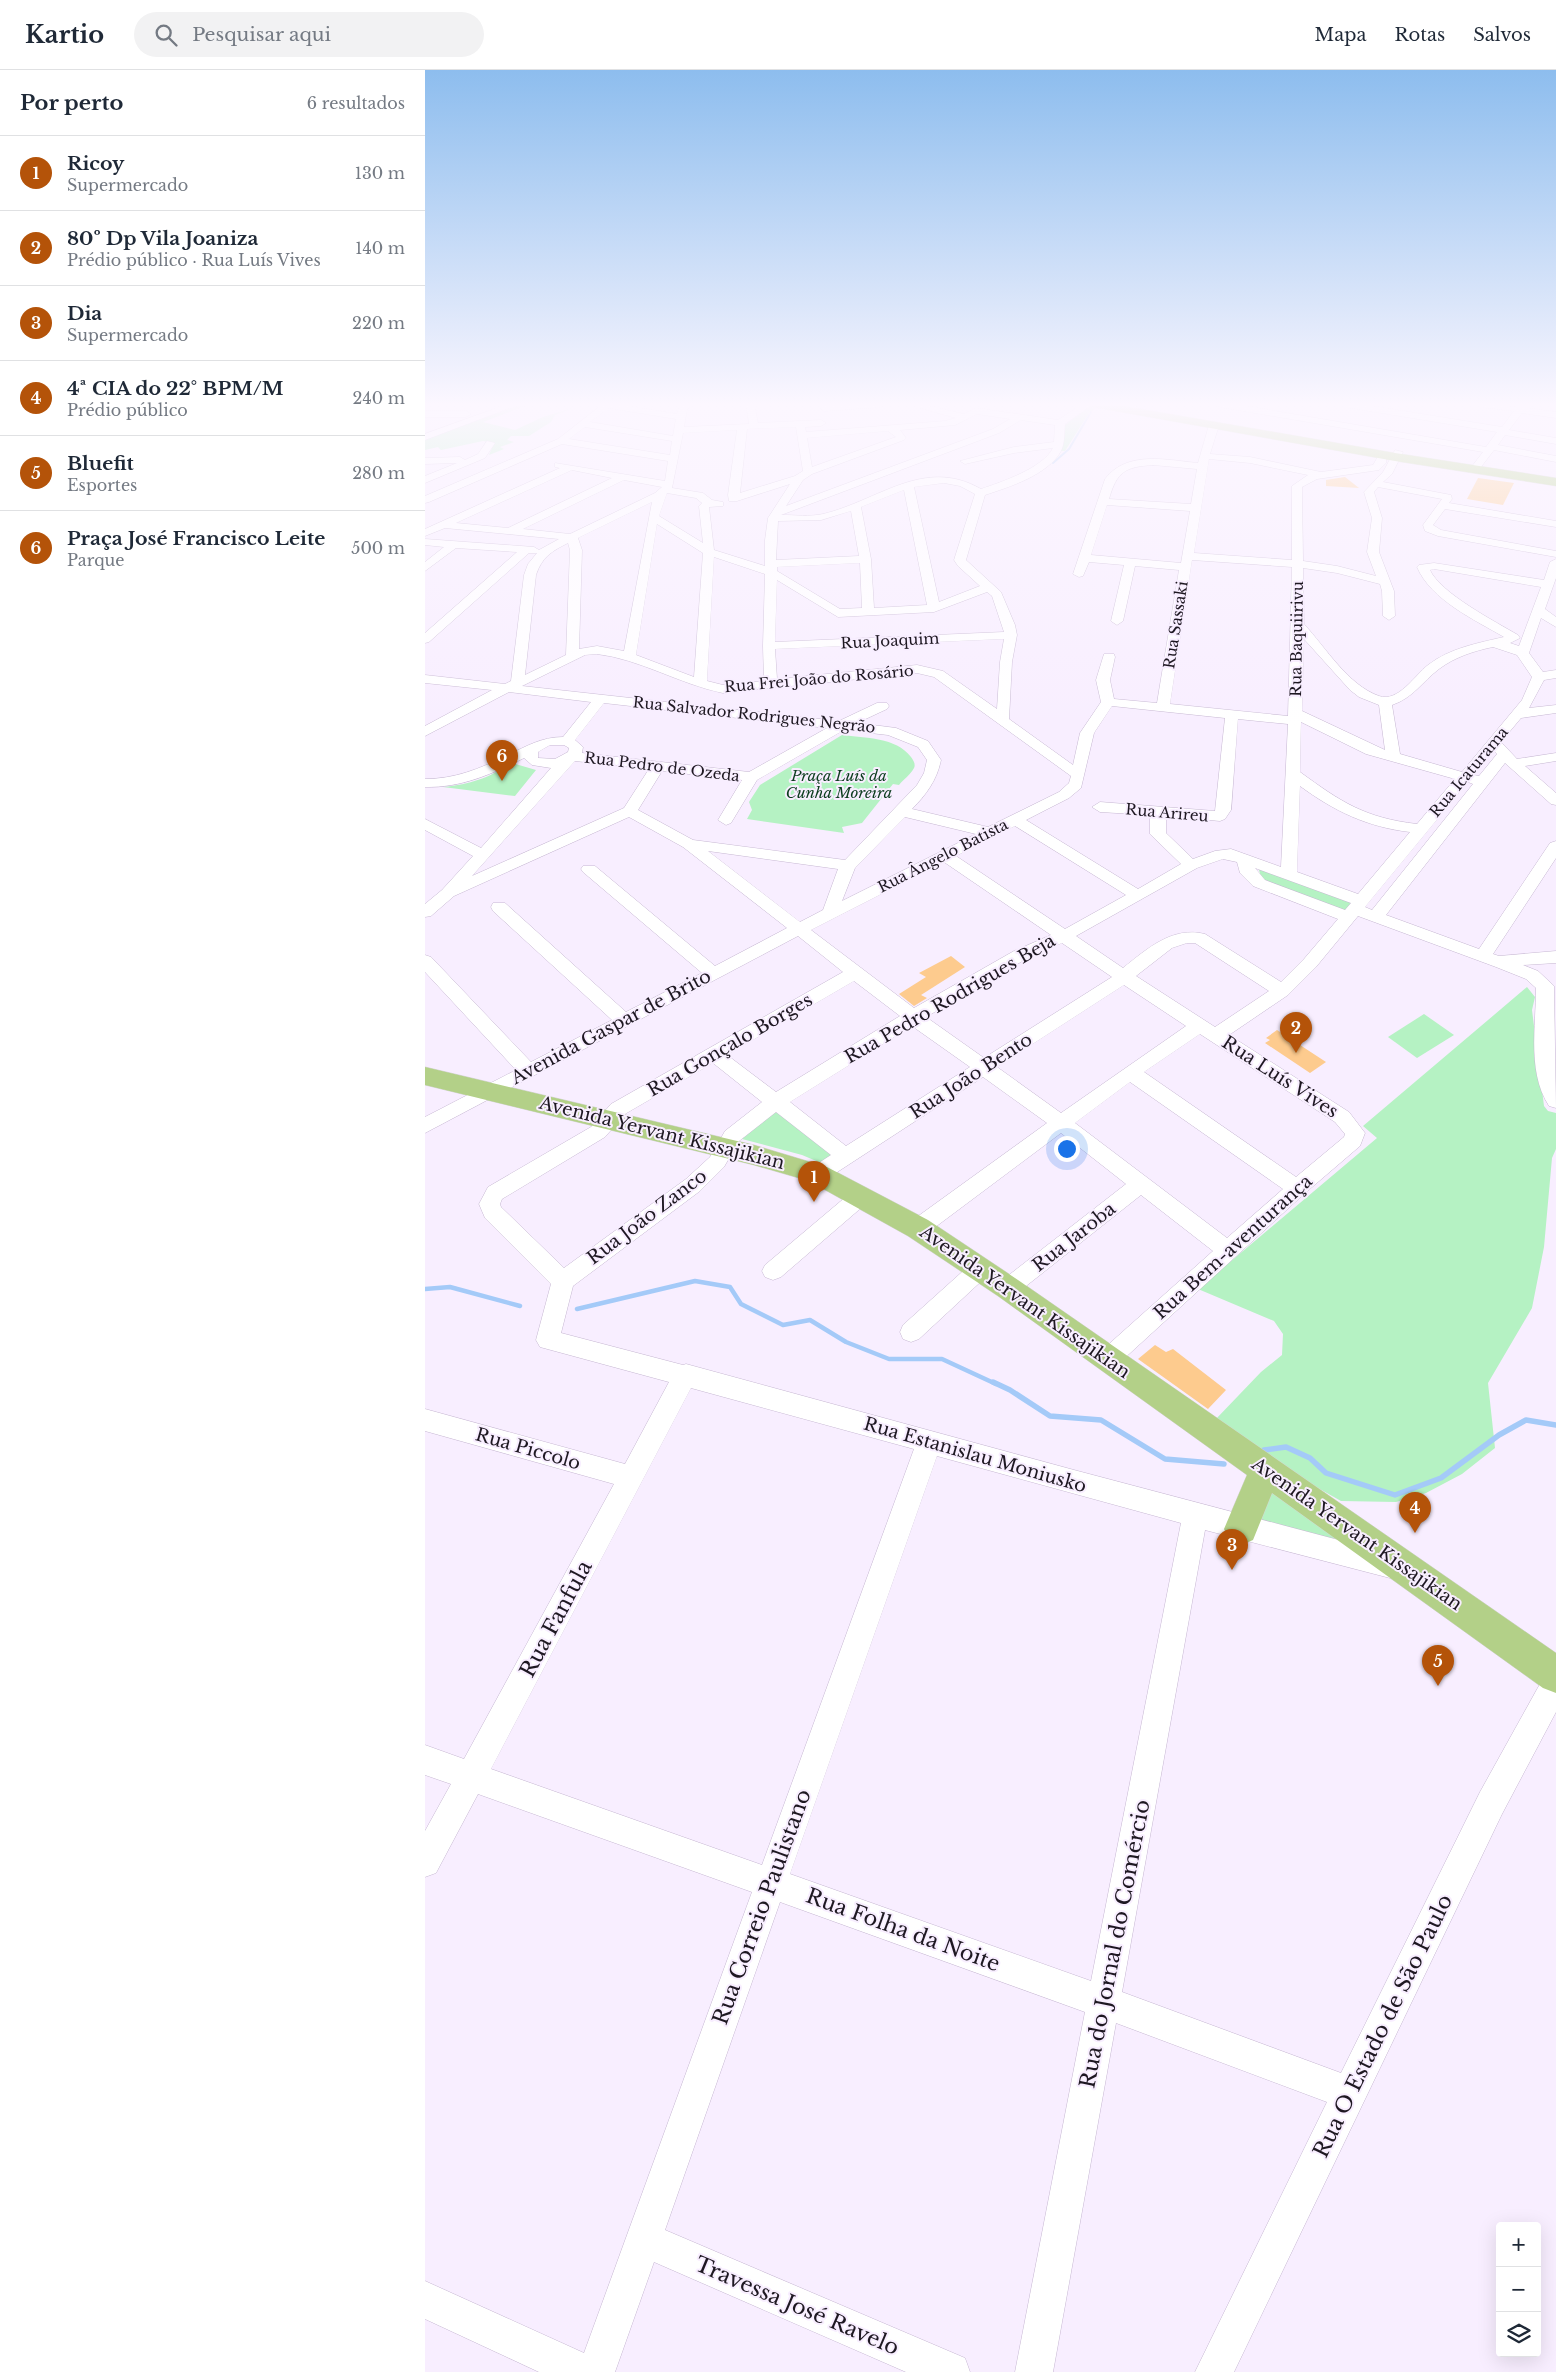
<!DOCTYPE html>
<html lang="pt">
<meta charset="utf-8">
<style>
:root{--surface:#fff;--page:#f2f2f3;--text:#1f2937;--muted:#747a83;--line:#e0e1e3;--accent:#b45309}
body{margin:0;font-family:"Libre Baskerville",serif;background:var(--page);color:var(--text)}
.controls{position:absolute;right:15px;bottom:15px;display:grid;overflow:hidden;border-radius:5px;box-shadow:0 5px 20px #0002}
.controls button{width:45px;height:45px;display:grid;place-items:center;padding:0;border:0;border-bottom:1px solid var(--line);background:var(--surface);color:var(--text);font:25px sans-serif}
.you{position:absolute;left:641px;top:1078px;width:18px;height:18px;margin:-12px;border:4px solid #fff;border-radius:50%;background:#1a73e8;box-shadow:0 0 0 8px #1a73e833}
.badge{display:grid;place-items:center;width:32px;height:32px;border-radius:50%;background:var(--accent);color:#fff;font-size:16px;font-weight:700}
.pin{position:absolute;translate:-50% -41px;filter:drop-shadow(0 1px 2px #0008)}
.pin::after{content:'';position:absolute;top:26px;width:18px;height:15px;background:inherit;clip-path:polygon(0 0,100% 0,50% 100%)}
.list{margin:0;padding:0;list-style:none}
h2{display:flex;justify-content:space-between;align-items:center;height:65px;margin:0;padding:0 20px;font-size:21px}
h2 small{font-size:16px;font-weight:400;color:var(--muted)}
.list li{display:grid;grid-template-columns:32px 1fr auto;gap:15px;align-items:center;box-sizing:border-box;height:75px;padding:0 20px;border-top:1px solid var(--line)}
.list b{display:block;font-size:19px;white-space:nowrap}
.list p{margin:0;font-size:16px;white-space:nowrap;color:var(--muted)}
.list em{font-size:16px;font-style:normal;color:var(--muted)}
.icon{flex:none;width:28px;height:28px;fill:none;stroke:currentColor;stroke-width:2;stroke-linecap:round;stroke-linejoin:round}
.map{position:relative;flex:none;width:1131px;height:2302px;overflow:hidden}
header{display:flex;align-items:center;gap:30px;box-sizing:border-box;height:70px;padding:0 25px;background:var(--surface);border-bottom:1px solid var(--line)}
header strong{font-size:24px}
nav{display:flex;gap:28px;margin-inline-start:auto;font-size:18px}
.search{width:350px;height:45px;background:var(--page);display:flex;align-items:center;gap:12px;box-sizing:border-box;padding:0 18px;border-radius:28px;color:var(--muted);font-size:19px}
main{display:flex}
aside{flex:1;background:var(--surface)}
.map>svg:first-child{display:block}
.green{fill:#b5f2c3}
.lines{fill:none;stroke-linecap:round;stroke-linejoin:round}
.stream-far2{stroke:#a4caf8;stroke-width:2}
.stream-far1{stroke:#a4caf8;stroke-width:4.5}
.stream{stroke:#a4caf8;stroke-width:5.5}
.building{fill:#fdcb8e}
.minor-casing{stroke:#c6b7d2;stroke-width:1}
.major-casing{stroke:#d6d5d7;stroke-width:1}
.minor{fill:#fff;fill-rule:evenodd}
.major{fill:#b3d088;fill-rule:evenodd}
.labels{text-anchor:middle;stroke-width:4;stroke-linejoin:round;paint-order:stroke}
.far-street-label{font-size:15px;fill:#1e1822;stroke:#f8eeff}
.far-park-label{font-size:15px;font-style:italic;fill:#0c3d1e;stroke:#f8eeff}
.street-label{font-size:18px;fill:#1e1822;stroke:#f8eeff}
.near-street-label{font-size:21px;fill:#1e1822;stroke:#f8eeff}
</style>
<header>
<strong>Kartio</strong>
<div class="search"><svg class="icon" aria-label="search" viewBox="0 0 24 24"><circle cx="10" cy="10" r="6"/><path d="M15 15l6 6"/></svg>Pesquisar aqui</div>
<nav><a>Mapa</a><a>Rotas</a><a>Salvos</a></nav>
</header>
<main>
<aside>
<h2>Por perto<small>6 resultados</small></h2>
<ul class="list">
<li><span class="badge">1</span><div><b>Ricoy</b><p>Supermercado</p></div><em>130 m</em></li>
<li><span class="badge">2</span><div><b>80º Dp Vila Joaniza</b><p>Prédio público · Rua Luís Vives</p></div><em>140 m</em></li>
<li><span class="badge">3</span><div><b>Dia</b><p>Supermercado</p></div><em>220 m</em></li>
<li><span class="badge">4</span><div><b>4ª CIA do 22° BPM/M</b><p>Prédio público</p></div><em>240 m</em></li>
<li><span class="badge">5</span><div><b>Bluefit</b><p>Esportes</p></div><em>280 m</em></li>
<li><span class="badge">6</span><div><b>Praça José Francisco Leite</b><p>Parque</p></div><em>500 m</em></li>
</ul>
</aside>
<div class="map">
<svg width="1131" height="2302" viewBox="0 0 1131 2302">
<rect width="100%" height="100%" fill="#f8eeff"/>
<g class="green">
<path d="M96,334H105L58,352L90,360L118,347L148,338L130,345L126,352L104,366H86L82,370L89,372L75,377L79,379L64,385L69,373L58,371L16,380L13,377L0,380V370Z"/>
<path d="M667,334L674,336L664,343L640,381H634L639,356Z"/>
<path d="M417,665C440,668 471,667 486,687C488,690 491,694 489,698C486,704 478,710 474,715L468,714L437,753L417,757L419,763L322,749L327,740L324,732L335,715Z"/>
<path d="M87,693L111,700L90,726L18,717C47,714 63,708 87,693Z"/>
<path d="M833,796L930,831L920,845L871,827L836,808Z"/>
<path d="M1102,917L1110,927L1107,940L1119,1036L1123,1041L1131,1043V1079L1127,1088L1119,1177L1107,1238L1063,1313L1070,1378L1037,1404L1001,1423L971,1432L916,1431L868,1404L790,1350L836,1302L857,1285L858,1264L849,1251L773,1219L952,1068L938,1056Z"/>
<path d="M999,944L1029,965L992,988L963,967Z"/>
<path d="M351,1040L408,1084L396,1093L377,1085L317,1069Z"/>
<path d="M845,1417L919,1472L827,1455Z"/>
</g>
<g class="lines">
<path class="stream-far2" d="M628,393L644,379L666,342"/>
<g class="stream-far1">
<path d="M0,1219L25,1217L95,1236"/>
<path d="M152,1239L270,1211L305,1217L316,1234L358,1255L385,1250L421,1272L464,1289H517L571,1314"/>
</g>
<g class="stream">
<path d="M568,1312L585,1320L625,1346L676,1350L740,1389L799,1394"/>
<path d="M839,1380L861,1377L885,1388L901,1403L970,1425L1016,1408L1074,1365L1101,1350L1131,1355"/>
</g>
</g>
<g class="building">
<path d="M920,407L934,418L901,416V410Z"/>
<path d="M1053,408L1089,413L1078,435L1042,429Z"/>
<path d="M526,886L540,897L496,925L502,928L489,936L474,924L501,907L494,903Z"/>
<path d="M852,960L901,992L885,1003L840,973L845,970L841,968Z"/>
<path d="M730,1275L741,1282L748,1279L801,1320L783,1339L713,1289Z"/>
</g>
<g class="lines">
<g class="minor-casing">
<g id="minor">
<path d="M83,334H95L0,370V364Z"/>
<path d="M178,334H191L252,344L255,336L269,334L262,339L259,357L324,354L321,334H329L333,353L396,350L401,353L396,356L380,357L381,362L520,351L531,348L481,334H496L539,344L551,338L633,350L658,334H668L640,354C639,363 640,373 636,381C623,405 584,417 560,425L541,490L576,522L590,555L592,565L587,592L584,649L648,695L655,663L676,632L671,610L679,584H689L690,587L685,610L689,629L732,633L754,500L710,496L698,551L692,555L686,551L699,495L664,492L658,506L654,507L648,504L680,409C702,380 742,390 773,393L784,355L789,352L794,355L785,384L825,387L896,402L948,395L955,383H961V393L954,400L892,409L877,417L878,491L912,496L951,506L942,482L947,448L939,422L958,402L970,380L978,382L967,404L958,412L1026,425L1027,429L1024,433L1131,451V457L1020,439L1008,455L1016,460L1131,481V487L1013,466L1000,461L998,455L1017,429L953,417L949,422L957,448L954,482L969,521L970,546L964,550L958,546L957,521L955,514L912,503L878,498L879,554C901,578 923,615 954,626C973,633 990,605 1003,595C1025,578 1053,573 1079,567C1050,550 1006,530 992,497L994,495L1009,493L1119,510L1125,492L1131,489V508L1120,539L1131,547V557L1116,548L1104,583L1118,602L1131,600V608L1119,610L1104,638L1131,635V643L1096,648L1076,672L1092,689L1131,683V691L1100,696L1131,723V735L1126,734L1080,693L961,845L1054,879L1125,773L1131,771V788L1068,884L1074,886L1131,881V893L1098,895L1113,901L1129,916L1131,1038L1124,1036C1102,1002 1111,957 1111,918L1101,909L1071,897L933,846L891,897L863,925L804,965L924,1042L940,1063L935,1076L879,1124L691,1296L683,1299L675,1296L671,1289L675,1282L788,1181L716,1125L591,1224L583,1227L575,1224L572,1218L575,1212L701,1114L636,1063L501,1164L493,1166L485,1164L482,1158L485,1152L622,1053L558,1007L400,1110L393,1112L386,1110L383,1104L386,1098L406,1085L351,1042L314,1071L299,1097L275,1121L148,1216L136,1263L258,1295L261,1294L649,1400L974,1486L978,1495L974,1504L965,1508L780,1460L697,1922L916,2003L1055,1722L1121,1603L1131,1599V1642L1077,1744L809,2302H770L902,2032L691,1953L628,2302H590L660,1942L355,1832L240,2160L540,2288L545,2302H481L229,2192L190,2302H114L0,2249V2211L159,2283L327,1822L53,1724L11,1803L0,1807V1761L26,1714L0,1705V1675L39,1689L189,1414L0,1361V1339L200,1394L244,1312L115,1277L111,1270L126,1214L60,1148L54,1134L63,1117L166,1057L186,1034L418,902L373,866L0,1063V1047L91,1000L0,902V885L6,887L106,992L187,950L68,841L66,837L68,833H80L201,942L277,903L158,802L156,799L158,796H170L290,896L362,858L258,777L204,747L29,826L6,846L0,847V834L17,820L48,786L0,760V749L56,778L126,698L107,695L99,688C67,704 36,718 0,717V709C30,709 54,699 81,686C100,677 116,667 138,667L166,632L84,622L0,666V656L67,620L0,613V605L80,614L86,611L99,505L103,494L112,483H104L4,572L0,573V563L92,482L31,478L0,501V492L19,477L0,475V469L109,477L114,480L134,469L20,458L0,466V459L135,398L130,397V393L240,411L243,391L137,374L4,432L0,433V426L133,369ZM184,338L251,349L248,366L165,352ZM552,344L585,349L568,359L361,436L378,410L387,404L479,370L481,368L475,360L530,355ZM596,350L630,355L629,372L589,377L535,391L540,394L589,383L628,378C618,398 577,412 556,419C499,386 453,431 398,444C385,447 370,445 356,445L574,363ZM160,357L247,371L245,385L144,369ZM371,357L378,401L370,406L315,423L322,359ZM312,360L303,425L304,431H312L365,414L343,448L340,470V496L289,480L284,437L298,436V432L287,430L278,423L247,418L258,363ZM463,361L471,367L387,397L382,368ZM784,389L825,393L883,405L867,416V490L769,483ZM728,395L772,399L766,434L684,429C692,402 699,397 728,395ZM147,400L187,408L83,458L31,453ZM199,410L237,417L230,423L145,464L98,459ZM519,413L535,416L550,424L529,490L533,496L555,516L514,532L489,417ZM479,420L502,535L449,538L446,489L436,437ZM242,423L271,428L277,433L274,436L278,473L234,446ZM227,432L199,581L172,576L154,579L157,480L153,468ZM682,435L765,441L756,493L666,485ZM426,441L434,486L351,490L353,451L396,450ZM232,454L278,483L269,607L211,585ZM143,473L145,480L141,585L100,605L111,505C117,487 127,481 143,473ZM289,487L340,504L338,576L339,611L298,615L282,611ZM767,490L867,497L863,646L745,634ZM435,493L437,538L415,539L352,501V497ZM1009,499L1116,517L1094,576L1085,573L1095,568L1093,565C1071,552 1015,523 1005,500ZM352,510L413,547L509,542L562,522L567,526L579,562L350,572ZM579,569L575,592L572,639L518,601L492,595L352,609L350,579ZM879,569L925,620L934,627L954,635L960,680L877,641ZM1068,577L1092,585L1107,607L1097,630L1037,702L975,684L967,635C988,628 997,612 1014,599C1030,587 1049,581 1068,577ZM172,584C215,589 254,614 298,623L492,603L509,607L646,706L644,713L634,722L563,757L487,739C501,725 512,710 516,690L503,671L471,658L432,653L462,639L464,636L462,633H452L414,651L97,616L160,585ZM179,633L402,658L324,702L157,683L158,677L150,670ZM687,636L800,648L790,741L675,732L667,737L675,742L725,745V764L756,794L713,819L601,750L644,728L656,718L669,663ZM813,649L863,654L856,797L806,779L790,781L768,789L741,763V746L795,751L800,749L806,740ZM876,652L941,684L1030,709L992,754C940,748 916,732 875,702ZM419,660L463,665L493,677L502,690L499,703L492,715L420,790L268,770L213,740L237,701L317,710L293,750L301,755L306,753L332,710ZM125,675H139L144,678L143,682L130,689L113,688V682ZM1069,681L1072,684L1054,706L1049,705ZM150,691L224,699L199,738L47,806ZM1043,712L1048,714L947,840L940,837ZM875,716C909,741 942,757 985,762L933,824L872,802ZM480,747L551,764L417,831L430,798ZM590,756L701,825L640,859L531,786ZM283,781L413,799L398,840L375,852ZM798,789L812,792L815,803L828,816L913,849L879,889L856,912L780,864C747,856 722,879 698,898L651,866L772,798ZM519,792L626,865L589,881L489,938L386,860ZM830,798L926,833L920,840L840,810ZM637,873L687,907L559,988L501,947L601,889ZM762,873H770L844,921L790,957L711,906L747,878ZM429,911L475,946L351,1022L302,985ZM699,915L761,956L636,1043L572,997ZM487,956L545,997L421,1076L365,1032ZM775,964L910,1052L920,1064L919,1067L871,1107L719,1002ZM288,993L337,1032L300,1061L285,1087L261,1109L139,1198L76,1137L75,1134L77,1129L180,1067L200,1044ZM705,1012L858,1119L802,1168L650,1053ZM266,1318L489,1379L337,1795L66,1699ZM512,1386L756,1453L666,1911L365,1804Z"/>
<path d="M421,334H460L456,337L399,341L395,338L399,335Z"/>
<path d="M705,334H714L706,342H700L698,340Z"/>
<path d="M791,334H809L1061,377L1072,362L920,337L916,334H935L1077,357L1089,341L1056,337L1052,334L1092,337L1095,334H1103L1101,338L1131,342V348L1097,343L1084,360L1131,368V374L1080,365L1073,375L1131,386V392L1069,380L1056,397L1053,398L1048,395L1058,382L795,337Z"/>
<path d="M0,341H41L46,344L41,347H0Z"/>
<path d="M62,371L70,373L60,388L0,413V406L32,393L0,394V388L35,387L40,390L53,384Z"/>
<path d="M436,1118L443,1120L446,1126L443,1132L356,1207L348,1210L340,1207L337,1201L340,1195L429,1120Z"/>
<path d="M555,1190L563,1193L566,1199L563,1205L494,1269L486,1272L478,1269L475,1262L478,1255L547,1193Z"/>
</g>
</g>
<g class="major-casing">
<g id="major">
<path d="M662,334H687L970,383L1131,408V416L970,391L668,337Z"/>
<path d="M0,997L329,1075L402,1097L503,1150L593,1210L1131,1583V1623L1118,1618L847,1423L828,1470L816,1475L804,1470L799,1459L822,1405L573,1226L483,1166L384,1111L329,1095L0,1015Z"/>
</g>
</g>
<use href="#minor" class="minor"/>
<use href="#major" class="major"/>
</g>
<linearGradient id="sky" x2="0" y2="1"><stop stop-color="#8dbdee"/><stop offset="0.51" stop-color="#fcf7ff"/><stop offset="1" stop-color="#fcf7ff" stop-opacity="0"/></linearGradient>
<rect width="1131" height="656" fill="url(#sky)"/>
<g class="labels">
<g class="far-street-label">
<text transform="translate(751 555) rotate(-81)" y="5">Rua Sassaki</text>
<text transform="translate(872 569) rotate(-89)" y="5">Rua Baquiirivu</text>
<text transform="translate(465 571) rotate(-3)" y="5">Rua Joaquim</text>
<text transform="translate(394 609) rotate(-5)" y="5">Rua Frei João do Rosário</text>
<text transform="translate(329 645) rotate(6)" y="5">Rua Salvador Rodrigues Negrão</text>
<text transform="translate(237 697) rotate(7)" y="5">Rua Pedro de Ozeda</text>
<text transform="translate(1044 702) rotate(-50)" y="5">Rua Icaturama</text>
<text transform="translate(742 743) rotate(5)" y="5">Rua Arireu</text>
<text transform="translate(518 786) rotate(-27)" y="5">Rua Ângelo Batista</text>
</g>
<g class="far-park-label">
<text x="414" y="711">Praça Luís da<tspan x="414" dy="17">Cunha Moreira</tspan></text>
</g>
<g class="street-label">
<text transform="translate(525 929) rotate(-30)" y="6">Rua Pedro Rodrigues Beja</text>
<text transform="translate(186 957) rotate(-28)" y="6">Avenida Gaspar de Brito</text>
<text transform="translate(305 975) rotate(-30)" y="6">Rua Gonçalo Borges</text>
<text transform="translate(546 1006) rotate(-33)" y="6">Rua João Bento</text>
<text transform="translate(855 1007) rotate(33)" y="6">Rua Luís Vives</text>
<text transform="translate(237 1063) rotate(14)" y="6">Avenida Yervant Kissajikian</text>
<text transform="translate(222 1147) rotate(-37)" y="6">Rua João Zanco</text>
<text transform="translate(649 1167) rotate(-38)" y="6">Rua Jaroba</text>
<text transform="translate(808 1177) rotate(-42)" y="6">Rua Bem-aventurança</text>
<text transform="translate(600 1232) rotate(35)" y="6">Avenida Yervant Kissajikian</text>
<text transform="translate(103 1379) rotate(16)" y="6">Rua Piccolo</text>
<text transform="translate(550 1385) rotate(16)" y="6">Rua Estanislau Moniusko</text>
<text transform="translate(932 1464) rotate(35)" y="6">Avenida Yervant Kissajikian</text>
</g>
<g class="near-street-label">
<text transform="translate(131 1549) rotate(-62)" y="7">Rua Fanfula</text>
<text transform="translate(337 1837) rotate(-70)" y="7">Rua Correio Paulistano</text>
<text transform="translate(478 1860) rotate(20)" y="7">Rua Folha da Noite</text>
<text transform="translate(690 1874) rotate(-79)" y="7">Rua do Jornal do Comércio</text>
<text transform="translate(958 1956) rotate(-64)" y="7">Rua O Estado de São Paulo</text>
<text transform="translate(372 2236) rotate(23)" y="7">Travessa José Ravelo</text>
</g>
</g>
</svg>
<div class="controls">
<button>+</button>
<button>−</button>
<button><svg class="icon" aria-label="layers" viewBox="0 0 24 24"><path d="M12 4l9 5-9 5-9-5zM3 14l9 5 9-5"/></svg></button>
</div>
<div class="you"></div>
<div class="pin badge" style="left:389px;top:1132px">1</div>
<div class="pin badge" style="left:871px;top:983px">2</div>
<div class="pin badge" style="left:807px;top:1500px">3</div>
<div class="pin badge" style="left:990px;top:1463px">4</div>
<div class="pin badge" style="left:1013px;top:1616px">5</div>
<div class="pin badge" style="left:77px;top:711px">6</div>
</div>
</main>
